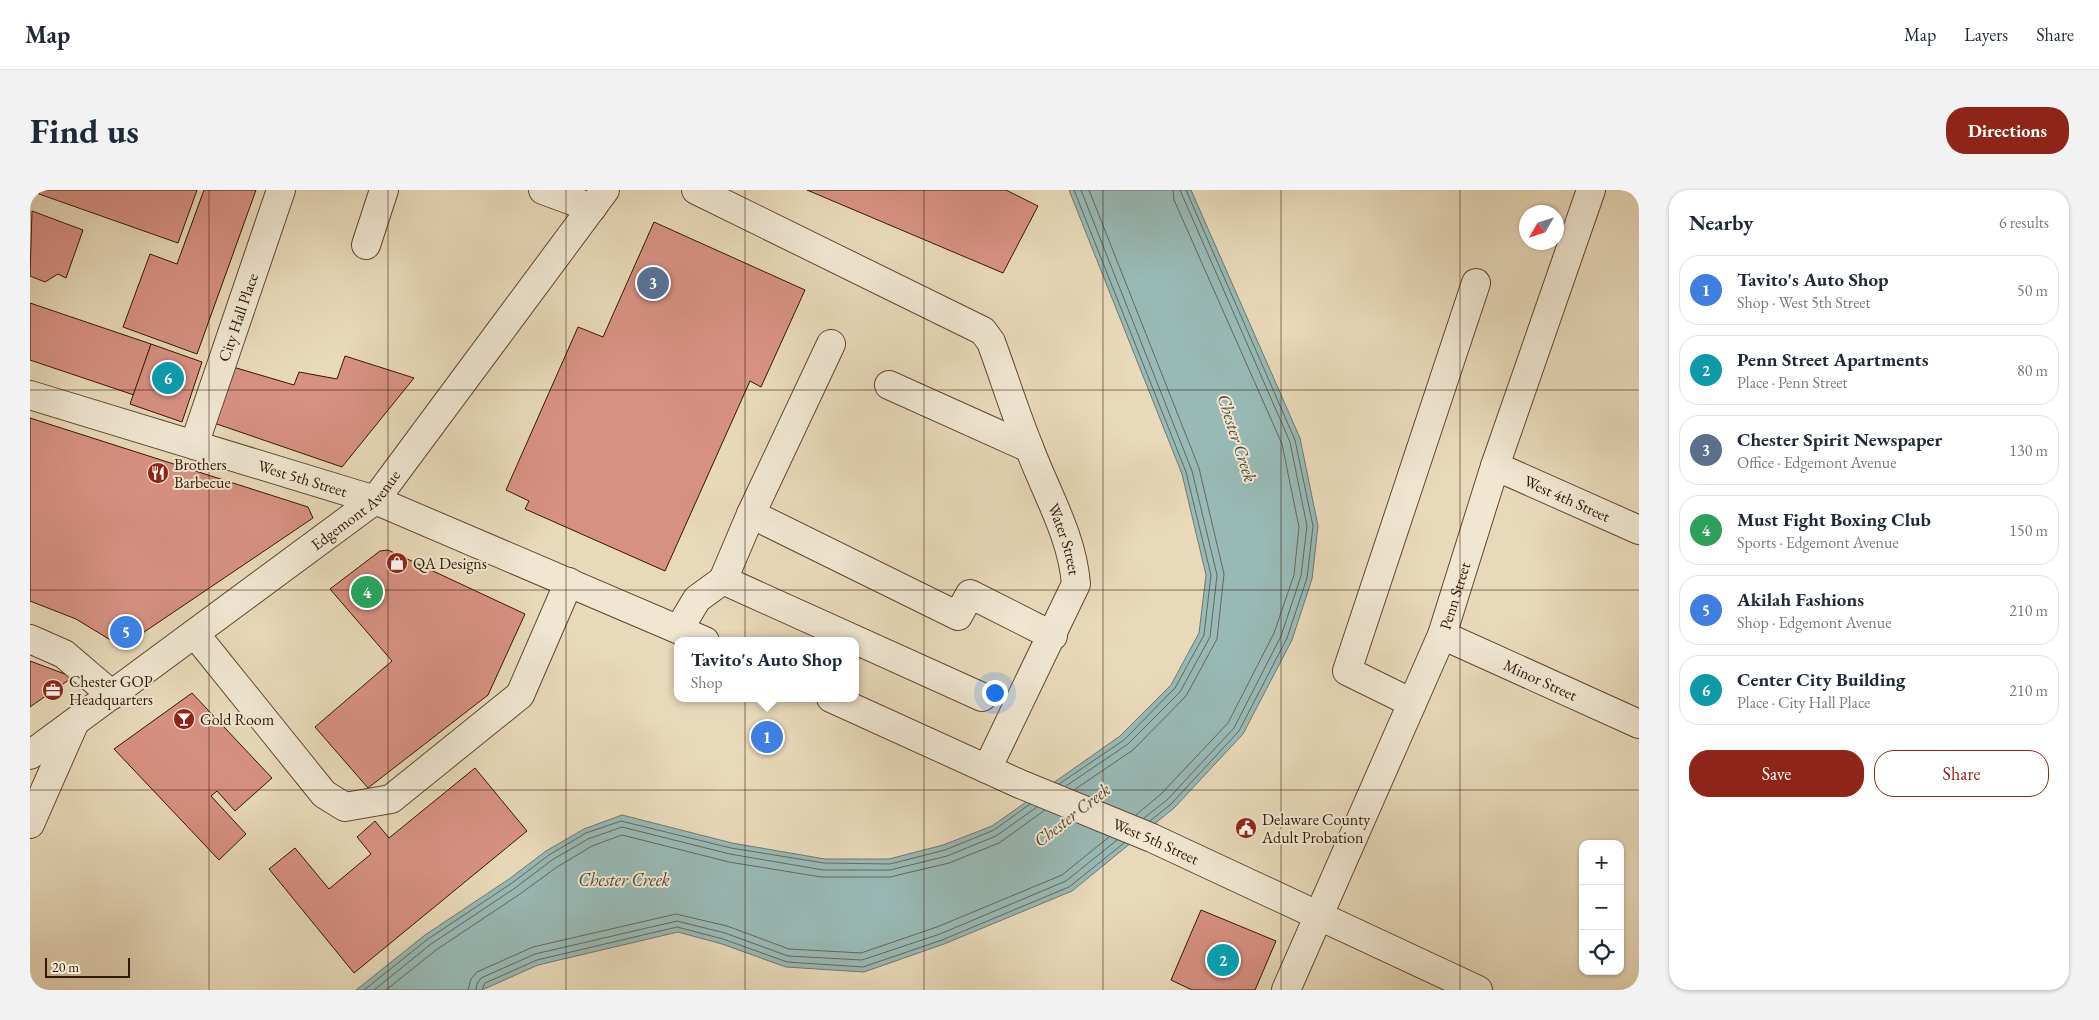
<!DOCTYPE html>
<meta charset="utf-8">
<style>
:root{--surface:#fff;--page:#f2f2f3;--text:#1f2937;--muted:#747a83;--line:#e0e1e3;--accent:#8f2418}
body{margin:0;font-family:"EB Garamond",serif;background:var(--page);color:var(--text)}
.controls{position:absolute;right:15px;bottom:15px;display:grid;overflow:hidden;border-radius:10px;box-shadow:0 1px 4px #0004}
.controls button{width:45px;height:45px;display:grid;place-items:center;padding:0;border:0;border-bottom:1px solid var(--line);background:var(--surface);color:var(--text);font:25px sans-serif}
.compass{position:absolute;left:1489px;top:15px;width:45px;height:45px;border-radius:50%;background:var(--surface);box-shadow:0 1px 4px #0004;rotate:231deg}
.scale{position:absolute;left:15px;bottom:12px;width:85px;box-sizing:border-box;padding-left:5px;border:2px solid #341803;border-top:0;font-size:14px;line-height:18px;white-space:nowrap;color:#341803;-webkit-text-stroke:4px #f0e6d2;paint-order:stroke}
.you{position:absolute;left:964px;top:502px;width:18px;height:18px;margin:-12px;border:4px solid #fff;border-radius:50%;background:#1a73e8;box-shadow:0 0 0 8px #1a73e833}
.badge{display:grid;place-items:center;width:32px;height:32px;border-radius:50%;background:var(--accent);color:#fff;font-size:16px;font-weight:700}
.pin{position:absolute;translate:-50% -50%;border:2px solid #fff;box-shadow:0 1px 5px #0006}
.popup{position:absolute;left:644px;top:447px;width:185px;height:65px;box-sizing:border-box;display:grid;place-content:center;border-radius:10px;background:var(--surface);filter:drop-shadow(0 1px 4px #0005);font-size:16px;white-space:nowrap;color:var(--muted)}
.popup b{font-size:19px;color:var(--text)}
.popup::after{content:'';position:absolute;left:50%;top:100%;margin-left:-10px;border:10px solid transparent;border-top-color:var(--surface)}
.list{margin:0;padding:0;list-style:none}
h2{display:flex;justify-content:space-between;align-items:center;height:65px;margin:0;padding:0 20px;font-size:21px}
h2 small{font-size:16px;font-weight:400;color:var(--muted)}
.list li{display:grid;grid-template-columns:32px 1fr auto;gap:15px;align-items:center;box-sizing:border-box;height:70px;margin:0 10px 10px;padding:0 10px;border:1px solid var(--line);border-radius:20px}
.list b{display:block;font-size:19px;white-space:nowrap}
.list p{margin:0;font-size:16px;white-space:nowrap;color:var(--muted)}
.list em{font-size:16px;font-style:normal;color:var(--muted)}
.actions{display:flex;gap:10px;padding:15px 20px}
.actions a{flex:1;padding:11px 0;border:1px solid var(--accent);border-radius:20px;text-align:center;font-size:18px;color:var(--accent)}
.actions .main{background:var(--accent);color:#fff}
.icon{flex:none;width:28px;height:28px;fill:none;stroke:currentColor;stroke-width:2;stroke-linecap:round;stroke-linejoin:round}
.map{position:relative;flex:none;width:1609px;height:800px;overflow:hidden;border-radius:20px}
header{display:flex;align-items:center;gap:30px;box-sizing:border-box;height:70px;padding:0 25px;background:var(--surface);border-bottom:1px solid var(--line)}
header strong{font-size:24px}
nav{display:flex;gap:28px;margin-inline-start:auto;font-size:18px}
.intro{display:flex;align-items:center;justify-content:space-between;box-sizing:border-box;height:120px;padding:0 30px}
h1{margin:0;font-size:35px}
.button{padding:12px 22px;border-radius:20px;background:var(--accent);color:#fff;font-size:18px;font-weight:700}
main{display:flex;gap:30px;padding:0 30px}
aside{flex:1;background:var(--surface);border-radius:20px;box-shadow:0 1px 4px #0004}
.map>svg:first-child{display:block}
.water{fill:#98b9b5;stroke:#70796e}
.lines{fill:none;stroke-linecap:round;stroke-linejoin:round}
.shore{stroke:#66685c;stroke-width:1}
.building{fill:#d79183;stroke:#341803}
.minor-casing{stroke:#614831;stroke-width:30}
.minor{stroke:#f0e6d2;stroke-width:28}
.grid{fill:none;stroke:#341803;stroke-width:1;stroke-opacity:0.55}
.labels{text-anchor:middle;stroke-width:4;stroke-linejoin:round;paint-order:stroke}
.street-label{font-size:16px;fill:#341803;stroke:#f0e6d2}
.poi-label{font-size:16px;fill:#341803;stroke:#f0e6d2;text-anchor:start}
.water-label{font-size:18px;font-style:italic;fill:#524838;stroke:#f0e6d2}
</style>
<header>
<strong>Map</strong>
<nav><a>Map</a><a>Layers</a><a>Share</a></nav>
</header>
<div class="intro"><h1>Find us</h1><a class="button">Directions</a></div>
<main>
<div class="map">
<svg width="1609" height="800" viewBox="0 0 1609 800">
<rect width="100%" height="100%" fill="#e8d9ba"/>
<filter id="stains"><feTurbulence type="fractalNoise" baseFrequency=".004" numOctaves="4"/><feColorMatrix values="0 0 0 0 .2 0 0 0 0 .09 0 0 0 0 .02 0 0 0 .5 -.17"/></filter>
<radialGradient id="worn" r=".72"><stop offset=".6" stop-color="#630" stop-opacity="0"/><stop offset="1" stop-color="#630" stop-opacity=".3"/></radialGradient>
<path class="water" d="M1039,0H1161L1270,248L1288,336L1282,389L1262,450L1213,544L1144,618L1042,701L914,754L834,782L756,777L692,754L648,742L508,775L452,800H326L395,745L479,689L516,661L554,639L592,625L702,653L795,669H859L913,655L962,636L1090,546L1141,495L1169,443L1176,385L1152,284Z"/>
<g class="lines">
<g class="shore">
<path d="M1029,594L1094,550L1145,498L1174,445L1181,385L1156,282L1044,0"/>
<path d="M1036,596L1098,554L1150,502L1180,447L1187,385L1162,281L1051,0"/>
<path d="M1044,600L1103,560L1156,506L1187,449L1194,384L1169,278L1059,0"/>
<path d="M1106,625L1131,604L1198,533L1244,443L1264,385L1269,337L1252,254L1144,10L1143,0"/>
<path d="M1114,628L1137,610L1204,538L1251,446L1271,386L1277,336L1260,252L1150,0"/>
<path d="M1120,631L1141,614L1209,541L1257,448L1277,388L1283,336L1265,250L1156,0"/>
<path d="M334,800L398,749L482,693L519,665L556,643L591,631L701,658L794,673L860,674L915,660L964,640L1000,614"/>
<path d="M344,800L401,754L485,698L522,670L558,649L592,637L700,664L793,680H860L917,666L966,646L1007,617"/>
<path d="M356,800L406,760L490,704L527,677L562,656L592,645L699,672L791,687H860L919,673L969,653L1015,620"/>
<path d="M438,800L441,789L447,782L503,757L646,724L697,736L759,759L831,763L907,737L1032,685L1079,647"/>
<path d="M446,800L447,794L451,788L505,764L647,731L695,743L758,766L832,770L910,744L1036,691L1087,650"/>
<path d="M452,800L455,793L507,770L647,737L693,749L757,772L833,777L912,750L1039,697L1094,653"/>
</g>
</g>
<g class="building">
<path d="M10,0H167L148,53L9,4Z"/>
<path d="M174,0H226L167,164L93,137L120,64L147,74Z"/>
<path d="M777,0H976L1008,16L973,83Z"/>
<path d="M2,21L53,40L36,88L28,84L15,92L0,86Z"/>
<path d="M624,32L775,100L731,197L720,191L635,381L495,319L499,311L476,300L548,137L573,147Z"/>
<path d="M0,113L121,154L104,205L0,170Z"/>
<path d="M121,154L172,172L152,232L100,214Z"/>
<path d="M315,166L384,188L312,277L181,232L203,177L264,195L269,182L307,189Z"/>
<path d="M0,228L278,317L283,328L92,457L46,429L0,411Z"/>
<path d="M358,360L495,424L458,505L338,598L285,537L362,471L300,399L350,361Z"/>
<path d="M0,471L43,487L0,517Z"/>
<path d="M162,503L242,588L205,621L187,601L181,606L216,644L189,670L84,559Z"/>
<path d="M445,578L497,641L324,783L239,679L265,658L299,699L341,664L327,647L345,631L359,648Z"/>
<path d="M1171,720L1246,751L1225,800H1162L1141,790Z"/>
</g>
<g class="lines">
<g class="minor-casing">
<g id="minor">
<path d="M513,0L562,18"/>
<path id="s1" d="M666,0L953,141L961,152C974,187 985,223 999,257C1016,303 1042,345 1046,394L957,579"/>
<path d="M336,55L354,0"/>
<path d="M801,154L721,324L928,426L940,404L1023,446"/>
<path d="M859,195L999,258"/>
<path id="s2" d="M0,205L345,310L675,451"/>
<path id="s3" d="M164,255L251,0"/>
<path id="s4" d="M1465,276L1609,340"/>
<path d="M721,324L693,390L952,507"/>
<path d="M649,439L667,409L693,390"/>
<path d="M165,444L294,604L315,617L361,609L490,505L539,392"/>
<path id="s5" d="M1412,445L1609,534"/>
<path d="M0,449L34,464L82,505"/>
<path id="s6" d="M801,508L990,594L1122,648L1448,800"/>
<path d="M1382,513L1317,481L1446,93"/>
<path id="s7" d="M0,565L345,310L575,0"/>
<path d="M0,634L44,534"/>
<path id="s8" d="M1256,800L1412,445L1465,276L1561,0"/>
</g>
</g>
<use href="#minor" class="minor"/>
</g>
<path class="grid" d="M179,0V800M358,0V800M536,0V800M715,0V800M894,0V800M1073,0V800M1251,0V800M1430,0V800M0,200H1609M0,400H1609M0,600H1609"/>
<defs>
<g id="restaurant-disc" transform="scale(1.125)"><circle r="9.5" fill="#8f2418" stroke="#f0e6d2"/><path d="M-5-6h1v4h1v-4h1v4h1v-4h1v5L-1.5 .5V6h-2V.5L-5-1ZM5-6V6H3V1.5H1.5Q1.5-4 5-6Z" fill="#fff"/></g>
<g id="shop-disc" transform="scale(1.125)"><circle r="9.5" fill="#8f2418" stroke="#f0e6d2"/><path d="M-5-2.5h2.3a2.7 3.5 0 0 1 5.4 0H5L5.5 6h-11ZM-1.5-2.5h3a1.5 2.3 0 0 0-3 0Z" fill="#fff"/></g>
<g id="office-disc" transform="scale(1.125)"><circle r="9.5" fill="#8f2418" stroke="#f0e6d2"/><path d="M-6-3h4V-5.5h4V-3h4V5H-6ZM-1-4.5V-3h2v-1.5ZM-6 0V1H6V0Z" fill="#fff"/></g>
<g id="bar-disc" transform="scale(1.125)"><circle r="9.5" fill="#8f2418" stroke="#f0e6d2"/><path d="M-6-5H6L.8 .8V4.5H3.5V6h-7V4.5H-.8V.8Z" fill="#fff"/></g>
<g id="civic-disc" transform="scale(1.125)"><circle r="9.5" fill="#8f2418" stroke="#f0e6d2"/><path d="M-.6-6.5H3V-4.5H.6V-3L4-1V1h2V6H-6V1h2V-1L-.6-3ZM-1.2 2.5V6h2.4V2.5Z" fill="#fff"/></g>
</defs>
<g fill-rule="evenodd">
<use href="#restaurant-disc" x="128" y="283"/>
<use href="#shop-disc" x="367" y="373"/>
<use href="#office-disc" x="23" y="500"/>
<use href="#bar-disc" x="154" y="529"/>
<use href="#civic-disc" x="1216" y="638"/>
</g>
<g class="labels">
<g class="street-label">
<text dy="6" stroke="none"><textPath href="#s3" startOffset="135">City Hall Place</textPath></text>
<text dy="6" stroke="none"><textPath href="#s2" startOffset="285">West 5th Street</textPath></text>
<text dy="6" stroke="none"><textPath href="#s4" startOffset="79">West 4th Street</textPath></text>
<text dy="6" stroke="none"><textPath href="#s7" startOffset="408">Edgemont Avenue</textPath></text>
<text dy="6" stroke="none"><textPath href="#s1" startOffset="544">Water Street</textPath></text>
<text dy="6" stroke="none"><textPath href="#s8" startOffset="429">Penn Street</textPath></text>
<text dy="6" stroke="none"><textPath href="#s5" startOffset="108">Minor Street</textPath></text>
<text dy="6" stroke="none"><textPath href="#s6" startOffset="355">West 5th Street</textPath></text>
</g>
<g class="poi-label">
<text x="144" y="280">Brothers<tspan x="144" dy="18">Barbecue</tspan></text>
<text x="383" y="379">QA Designs</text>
<text x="39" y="497">Chester GOP<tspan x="39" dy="18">Headquarters</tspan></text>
<text x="170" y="535">Gold Room</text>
<text x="1232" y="635">Delaware County<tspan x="1232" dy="18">Adult Probation</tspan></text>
</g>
<g class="water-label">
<text transform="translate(1207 248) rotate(72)" y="6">Chester Creek</text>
<text transform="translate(1042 625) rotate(-38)" y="6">Chester Creek</text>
<text x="594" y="696">Chester Creek</text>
</g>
</g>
<rect width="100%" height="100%" filter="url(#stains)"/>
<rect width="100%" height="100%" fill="url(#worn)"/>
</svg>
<div class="controls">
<button>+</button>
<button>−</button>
<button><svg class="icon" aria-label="locate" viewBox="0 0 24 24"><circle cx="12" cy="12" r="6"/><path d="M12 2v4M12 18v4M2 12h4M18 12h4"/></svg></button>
</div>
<svg class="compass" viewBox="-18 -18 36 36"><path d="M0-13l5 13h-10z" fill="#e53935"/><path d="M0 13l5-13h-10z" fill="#747a83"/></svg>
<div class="scale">20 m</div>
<div class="you"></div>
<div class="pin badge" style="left:737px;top:547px;background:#3f7fe0">1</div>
<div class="popup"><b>Tavito's Auto Shop</b>Shop</div>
<div class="pin badge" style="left:1193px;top:770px;background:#0f9aa8">2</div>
<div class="pin badge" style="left:623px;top:93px;background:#5c6f8a">3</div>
<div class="pin badge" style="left:337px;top:402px;background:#2e9e5b">4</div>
<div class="pin badge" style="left:96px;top:442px;background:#3f7fe0">5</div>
<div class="pin badge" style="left:138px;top:188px;background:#0f9aa8">6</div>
</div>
<aside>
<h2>Nearby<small>6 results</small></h2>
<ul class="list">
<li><span class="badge" style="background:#3f7fe0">1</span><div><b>Tavito's Auto Shop</b><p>Shop · West 5th Street</p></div><em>50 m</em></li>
<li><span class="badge" style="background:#0f9aa8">2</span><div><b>Penn Street Apartments</b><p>Place · Penn Street</p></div><em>80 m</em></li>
<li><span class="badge" style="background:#5c6f8a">3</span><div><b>Chester Spirit Newspaper</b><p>Office · Edgemont Avenue</p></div><em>130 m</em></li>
<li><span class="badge" style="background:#2e9e5b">4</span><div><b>Must Fight Boxing Club</b><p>Sports · Edgemont Avenue</p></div><em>150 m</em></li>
<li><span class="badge" style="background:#3f7fe0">5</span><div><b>Akilah Fashions</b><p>Shop · Edgemont Avenue</p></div><em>210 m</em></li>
<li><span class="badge" style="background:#0f9aa8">6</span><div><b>Center City Building</b><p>Place · City Hall Place</p></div><em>210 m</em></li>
</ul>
<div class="actions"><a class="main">Save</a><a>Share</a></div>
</aside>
</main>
